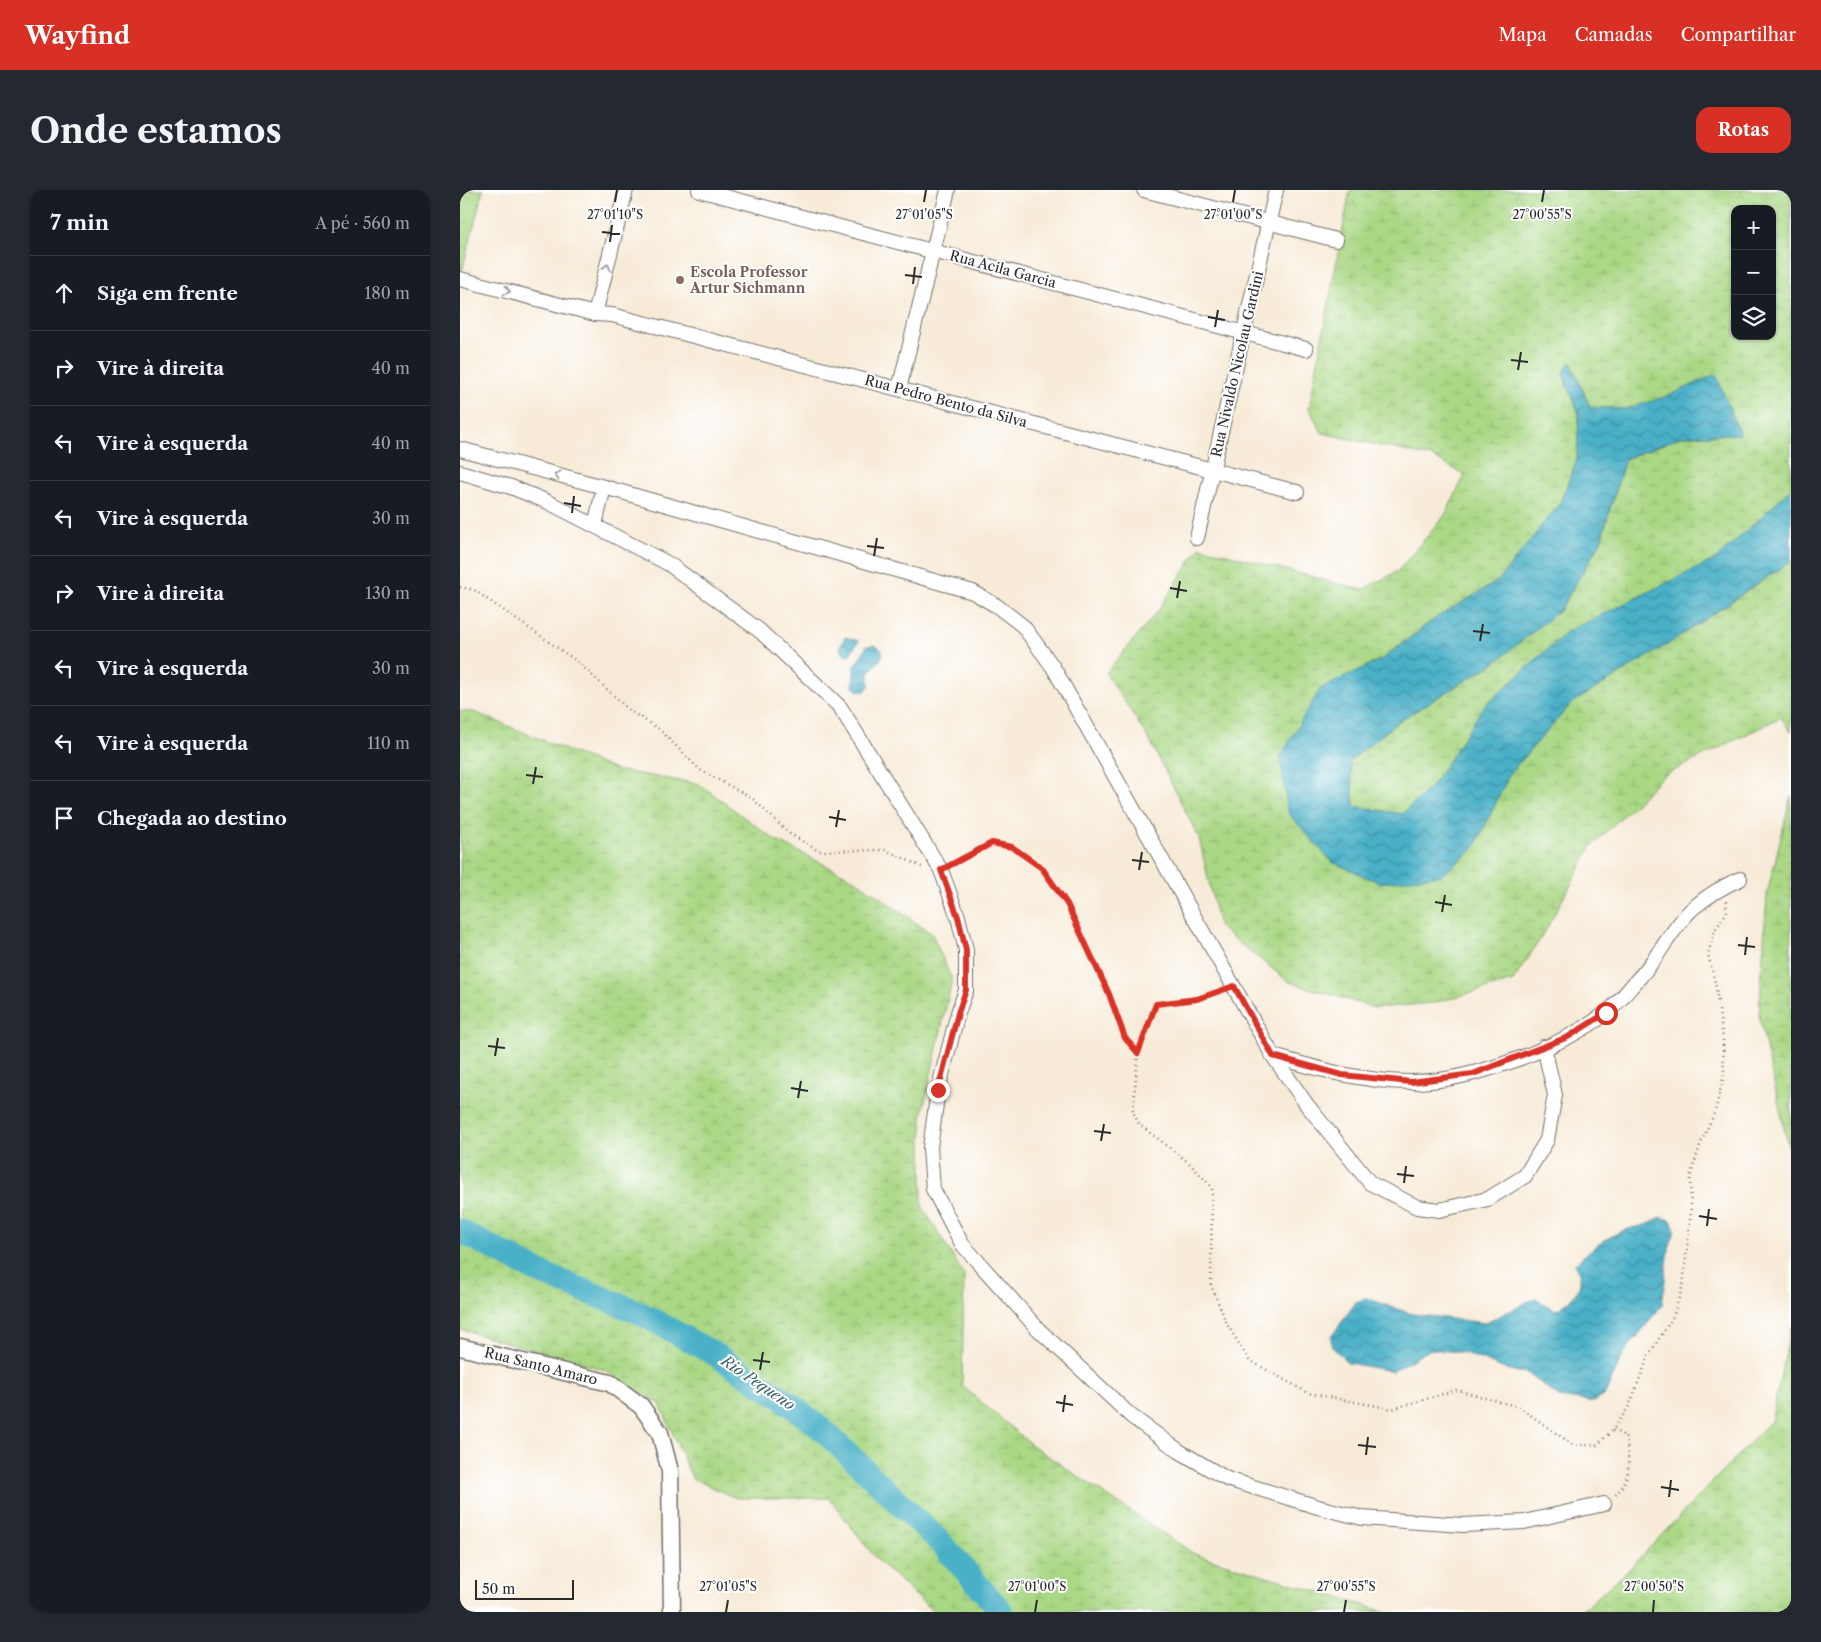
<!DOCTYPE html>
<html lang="pt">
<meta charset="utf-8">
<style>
:root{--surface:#171b24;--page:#242831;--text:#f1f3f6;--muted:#9ea1a6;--line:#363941;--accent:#d93025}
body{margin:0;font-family:"Libre Caslon Text",serif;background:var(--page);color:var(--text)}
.controls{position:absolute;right:15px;top:15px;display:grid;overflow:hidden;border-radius:10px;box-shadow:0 1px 4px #0004}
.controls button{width:45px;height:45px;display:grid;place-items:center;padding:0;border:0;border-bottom:1px solid var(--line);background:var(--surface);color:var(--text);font:25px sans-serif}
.scale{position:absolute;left:15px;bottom:12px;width:99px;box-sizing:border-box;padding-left:5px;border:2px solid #2b2b2b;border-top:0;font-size:14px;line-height:18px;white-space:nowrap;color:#2b2b2b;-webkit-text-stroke:4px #fff;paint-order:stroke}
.stop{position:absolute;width:15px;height:15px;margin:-11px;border:4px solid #d93025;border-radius:50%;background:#fff}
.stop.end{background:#d93025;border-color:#fff;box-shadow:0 1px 5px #0008}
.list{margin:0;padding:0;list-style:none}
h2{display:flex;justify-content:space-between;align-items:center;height:65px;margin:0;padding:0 20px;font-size:21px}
h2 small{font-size:16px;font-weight:400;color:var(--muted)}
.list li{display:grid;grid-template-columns:32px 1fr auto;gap:15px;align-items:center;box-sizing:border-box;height:75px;padding:0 20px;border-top:1px solid var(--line)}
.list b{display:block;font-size:19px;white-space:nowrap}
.list em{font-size:16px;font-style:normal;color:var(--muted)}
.icon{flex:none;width:28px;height:28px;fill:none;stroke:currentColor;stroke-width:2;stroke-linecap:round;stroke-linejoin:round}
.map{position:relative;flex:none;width:1331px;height:1422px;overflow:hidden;border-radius:15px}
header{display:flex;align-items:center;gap:30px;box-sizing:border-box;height:70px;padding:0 25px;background:var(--accent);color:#fff}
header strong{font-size:24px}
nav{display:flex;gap:28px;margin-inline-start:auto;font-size:18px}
.intro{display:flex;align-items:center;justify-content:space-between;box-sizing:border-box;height:120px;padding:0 30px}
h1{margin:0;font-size:35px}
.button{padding:12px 22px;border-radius:15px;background:var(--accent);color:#fff;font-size:18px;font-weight:700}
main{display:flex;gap:30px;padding:0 30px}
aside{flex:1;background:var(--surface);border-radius:15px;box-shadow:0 1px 4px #0004}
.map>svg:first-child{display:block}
.wetland{fill:url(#wetland-marsh);stroke:#6a8258;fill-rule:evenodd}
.park{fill:url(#park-tufts);stroke:#6a8258}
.water{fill:url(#water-waves);stroke:#3a6e79}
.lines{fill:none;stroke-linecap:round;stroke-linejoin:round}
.river{stroke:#48b0c7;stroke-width:24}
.minor-casing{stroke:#726e68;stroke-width:16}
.major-casing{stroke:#726e68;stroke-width:19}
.path{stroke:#726e68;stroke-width:2.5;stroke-dasharray:1 4;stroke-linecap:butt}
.minor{stroke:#fff;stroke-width:14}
.major{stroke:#fff;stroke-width:16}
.oneway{stroke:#a0a0a0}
.route{stroke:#d93025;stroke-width:6}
.ticks{fill:none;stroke:#2b2b2b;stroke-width:2}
.education-dot{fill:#8d6e63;stroke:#fff;stroke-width:2}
.labels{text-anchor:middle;stroke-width:4;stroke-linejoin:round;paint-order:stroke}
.street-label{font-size:14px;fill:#2b2b2b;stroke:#fff}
.education-label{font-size:14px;font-weight:bold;fill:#785e54;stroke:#fff;text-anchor:start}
.water-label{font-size:15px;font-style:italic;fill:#376069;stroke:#fff}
.ticks-label{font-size:12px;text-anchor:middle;fill:#2b2b2b;stroke:#fff;stroke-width:4;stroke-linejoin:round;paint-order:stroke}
</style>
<header>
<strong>Wayfind</strong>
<nav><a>Mapa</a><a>Camadas</a><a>Compartilhar</a></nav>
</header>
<div class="intro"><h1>Onde estamos</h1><a class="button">Rotas</a></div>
<main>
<aside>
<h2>7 min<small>A pé · 560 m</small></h2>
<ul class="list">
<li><svg class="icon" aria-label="ahead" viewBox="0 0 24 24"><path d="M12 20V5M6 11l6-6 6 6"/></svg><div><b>Siga em frente</b></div><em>180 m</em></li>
<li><svg class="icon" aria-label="right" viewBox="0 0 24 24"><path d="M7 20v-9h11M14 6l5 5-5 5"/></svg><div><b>Vire à direita</b></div><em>40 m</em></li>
<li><svg class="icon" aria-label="left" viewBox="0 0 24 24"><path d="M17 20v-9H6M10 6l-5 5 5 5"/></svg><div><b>Vire à esquerda</b></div><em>40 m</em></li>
<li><svg class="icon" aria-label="left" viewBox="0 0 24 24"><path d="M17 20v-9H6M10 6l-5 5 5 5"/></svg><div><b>Vire à esquerda</b></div><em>30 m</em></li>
<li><svg class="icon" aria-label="right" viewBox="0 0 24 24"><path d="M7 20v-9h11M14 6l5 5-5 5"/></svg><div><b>Vire à direita</b></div><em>130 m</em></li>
<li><svg class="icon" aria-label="left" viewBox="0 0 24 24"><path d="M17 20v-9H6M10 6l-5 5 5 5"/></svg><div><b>Vire à esquerda</b></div><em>30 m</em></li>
<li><svg class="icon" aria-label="left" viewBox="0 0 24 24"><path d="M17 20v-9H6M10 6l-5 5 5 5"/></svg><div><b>Vire à esquerda</b></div><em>110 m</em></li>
<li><svg class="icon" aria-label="arrive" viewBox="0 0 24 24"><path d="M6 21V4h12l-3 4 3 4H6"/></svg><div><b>Chegada ao destino</b></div></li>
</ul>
</aside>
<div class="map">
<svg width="1331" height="1422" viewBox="0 0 1331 1422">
<defs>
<pattern id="wetland-marsh" width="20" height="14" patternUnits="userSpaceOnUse" patternTransform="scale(1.25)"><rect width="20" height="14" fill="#aad885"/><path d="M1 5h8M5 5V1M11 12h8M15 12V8" fill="none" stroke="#92ba73"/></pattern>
<pattern id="park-tufts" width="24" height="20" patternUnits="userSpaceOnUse" patternTransform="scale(1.25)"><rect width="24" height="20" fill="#aad885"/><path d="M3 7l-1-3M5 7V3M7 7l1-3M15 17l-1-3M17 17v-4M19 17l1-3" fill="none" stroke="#92ba73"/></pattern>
<pattern id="water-waves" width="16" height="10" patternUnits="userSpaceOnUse" patternTransform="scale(1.25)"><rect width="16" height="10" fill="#48b0c7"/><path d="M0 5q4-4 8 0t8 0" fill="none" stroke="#3c8fa2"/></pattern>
</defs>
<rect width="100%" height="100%" fill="#fff"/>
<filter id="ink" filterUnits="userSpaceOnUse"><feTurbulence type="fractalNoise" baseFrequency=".02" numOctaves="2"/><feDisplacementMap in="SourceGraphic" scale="10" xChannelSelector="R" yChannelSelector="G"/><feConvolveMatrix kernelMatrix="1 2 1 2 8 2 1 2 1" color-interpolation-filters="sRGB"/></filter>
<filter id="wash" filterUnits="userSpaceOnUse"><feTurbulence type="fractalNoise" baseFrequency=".0096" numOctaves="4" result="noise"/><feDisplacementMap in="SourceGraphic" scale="20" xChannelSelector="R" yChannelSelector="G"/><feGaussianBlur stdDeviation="1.12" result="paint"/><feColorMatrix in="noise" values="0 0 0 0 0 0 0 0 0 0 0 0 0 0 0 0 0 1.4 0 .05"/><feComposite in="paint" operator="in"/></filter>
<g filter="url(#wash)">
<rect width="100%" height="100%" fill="#f7ebd8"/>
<g class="wetland">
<path d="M890,0H1331V299L1256,369L1108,442L1024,516L972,596L942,624L894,616L890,571L939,531L1033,474L1100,420L1140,353L1165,269L1223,246L1280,244L1208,206L1165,219L1130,217L1111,172L1103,184L1119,224L1117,269L1100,313L1038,391L976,428L922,469L860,499L828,623L1014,659L1050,583L1111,514L1207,455L1331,371V542L1321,527L1203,586L1132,656L1083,745L1053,791L974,813L915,818L829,792L759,737L739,648L690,551L646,483L697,422L740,357L902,400L938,381L985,325L1005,285L972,267L862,243L849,218ZM1275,19H1312V146H1275Z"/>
<path d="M0,521L14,522L155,580L239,594L315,650L394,689L472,744L492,790L462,925V1016L504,1085L502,1196L573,1256L734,1364L926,1422H474L417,1370L369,1308H276L232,1288L200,1214L145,1180L0,1139Z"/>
<path d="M1331,606V968L1299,826L1307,704Z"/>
<path d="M1331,1137V1422H1117L1130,1414L1171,1377L1311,1231Z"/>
</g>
<path class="park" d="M0,0H23L2,81L0,80Z"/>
<g class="water">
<path d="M1110,172L1130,217L1165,219L1208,206L1256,184L1280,244L1223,246L1165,269L1140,353L1100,420L1033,474L939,531L890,571L894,616L942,624L972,596L1024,516L1108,441L1256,369L1331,299V371L1207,455L1111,514L1050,583L1014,659L982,685L920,693L872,672L828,623L820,567L860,499L922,469L976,428L1038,391L1100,313L1117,269L1119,224L1103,184Z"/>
<path d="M385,447L399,451L388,467L381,462L380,457Z"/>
<path d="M415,455L421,459L423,466L409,483V496L405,501H399L393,497L394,477L407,456Z"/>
<path d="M1200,1027L1211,1030L1215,1041L1209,1058L1202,1115L1164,1163L1144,1206L1134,1212L1099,1207L1067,1183L1050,1181L1005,1163L971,1159L932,1181L888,1173L872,1157L871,1147L896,1112L906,1108L952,1124L1026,1133L1075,1108L1095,1120C1106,1116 1120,1103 1120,1090C1120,1085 1117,1079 1115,1074C1127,1062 1144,1049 1160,1042C1174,1035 1188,1038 1200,1027Z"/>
</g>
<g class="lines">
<path class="river" d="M0,1041L83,1084L178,1122L253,1163L319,1206L363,1240L482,1354L542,1422"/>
</g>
</g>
<g filter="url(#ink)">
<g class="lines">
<g class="minor-casing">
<g id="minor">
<path d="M239,0L846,159"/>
<path d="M684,0L876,50"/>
<path d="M0,89L135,124L152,125L837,302"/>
<path d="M135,124L166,0"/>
<path d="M439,199L488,0"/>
<path d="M0,259L144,297L513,402L537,416L563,436L593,477L813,866L847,915L910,993L957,1017L979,1020L1028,1009L1065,986L1087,950L1095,905L1084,857"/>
<path d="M0,282L51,297L88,312L209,374L300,441L380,517L481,680L498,727L506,760V800L498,823L478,900L470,958L473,999L502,1054L578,1139L671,1226L719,1261L767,1289L858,1317L902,1328L1003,1335L1064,1332L1144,1314"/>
<path d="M135,335L144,297"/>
<path d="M737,348L816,0"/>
<path d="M813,866C858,879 903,892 951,892C1010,892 1097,859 1145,824C1157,815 1168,800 1179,788C1198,768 1212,738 1232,719C1246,707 1263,696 1280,689"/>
</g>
</g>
<g class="major-casing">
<path id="major" d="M0,1157L150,1193L181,1216L200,1243L210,1281L212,1422"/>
</g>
<g class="path">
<path d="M0,397L14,400L118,472L170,521L199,539L240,580L292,608L330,644L359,661L426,660L464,678"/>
<path d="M493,674L532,653L552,657L582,678L607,714L649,804L665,849L678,863"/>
<path d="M761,801L737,809L696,814L678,863L673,922L679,934L729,973L752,997L751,1095L767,1134L789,1170L848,1203L932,1219L997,1200L1059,1217L1113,1255H1137L1153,1240L1169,1216L1189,1165L1213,1127L1223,1095L1231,1022L1230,987L1240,955L1255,922L1264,884L1263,850L1256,797L1248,764L1255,740L1267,722L1266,710"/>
<path d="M1153,1240L1165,1246C1170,1266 1172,1291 1154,1306"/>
</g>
<use href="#minor" class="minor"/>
<use href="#major" class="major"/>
</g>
<defs><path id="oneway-chevron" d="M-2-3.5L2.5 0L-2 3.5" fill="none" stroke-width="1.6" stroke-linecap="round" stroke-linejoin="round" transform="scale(1.25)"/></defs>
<g class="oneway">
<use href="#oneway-chevron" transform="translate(147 77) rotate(-76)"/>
<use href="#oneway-chevron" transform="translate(47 101) rotate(15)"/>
<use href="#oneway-chevron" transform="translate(97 285) rotate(-165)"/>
</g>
</g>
<g class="lines" filter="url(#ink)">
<path class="route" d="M478,900L498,823L506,800V760L498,727L481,680L532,653L552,657L582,678L607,714L649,804L665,848L678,863L696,814L737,809L774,796L813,866L882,885L951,892L1013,884L1108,847L1146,823"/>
</g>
<path class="ticks" d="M155,12L157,0M464,12L466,0M773,12L775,0M1082,12L1084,0M142,42L160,44M150,52L152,35M445,85L462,87M453,94L455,77M748,127L765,130M755,137L758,120M1051,170L1068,172M1058,180L1061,162M104,313L121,316M112,323L114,306M407,356L424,358M414,366L417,348M710,398L727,401M717,408L720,391M1013,441L1030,443M1020,451L1023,434M66,585L83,587M73,594L76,577M369,627L386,630M376,637L379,620M672,670L689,672M679,680L682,662M975,712L992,715M982,722L985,705M1278,755L1295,757M1285,765L1287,747M28,856L45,858M35,866L38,848M331,898L348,901M338,908L341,891M634,941L651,943M641,951L644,934M937,984L954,986M944,993L946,976M1239,1026L1257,1029M1247,1036L1249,1019M293,1170L310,1172M300,1180L303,1162M596,1212L613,1215M603,1222L605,1205M898,1255L916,1257M906,1265L908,1247M1201,1297L1219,1300M1209,1307L1211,1290M266,1422L268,1410M575,1422L577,1410M884,1422L886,1410M1193,1422L1194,1410"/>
<circle class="education-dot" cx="220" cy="90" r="5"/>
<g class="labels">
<g class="street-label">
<text transform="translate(543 79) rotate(15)" y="5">Rua Acila Garcia</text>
<text transform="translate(777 174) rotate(-77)" y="5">Rua Nivaldo Nicolau Gardini</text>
<text transform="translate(486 211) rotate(15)" y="5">Rua Pedro Bento da Silva</text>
<text transform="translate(81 1176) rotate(14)" y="5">Rua Santo Amaro</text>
</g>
<g class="education-label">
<text x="230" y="87">Escola Professor<tspan x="230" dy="16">Artur Sichmann</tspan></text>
</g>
<g class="water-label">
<text transform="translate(298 1193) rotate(34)" y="5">Rio Pequeno</text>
</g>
</g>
<g class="ticks-label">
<text x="155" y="29">27°01'10"S</text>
<text x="464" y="29">27°01'05"S</text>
<text x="773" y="29">27°01'00"S</text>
<text x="1082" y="29">27°00'55"S</text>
<text x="268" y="1401">27°01'05"S</text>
<text x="577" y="1401">27°01'00"S</text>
<text x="886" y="1401">27°00'55"S</text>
<text x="1194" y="1401">27°00'50"S</text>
</g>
</svg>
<div class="controls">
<button>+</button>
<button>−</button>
<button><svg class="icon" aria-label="layers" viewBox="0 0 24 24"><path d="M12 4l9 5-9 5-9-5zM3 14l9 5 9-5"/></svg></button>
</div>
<div class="scale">50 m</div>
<div class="stop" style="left:1146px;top:823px"></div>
<div class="stop end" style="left:478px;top:900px"></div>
</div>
</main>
